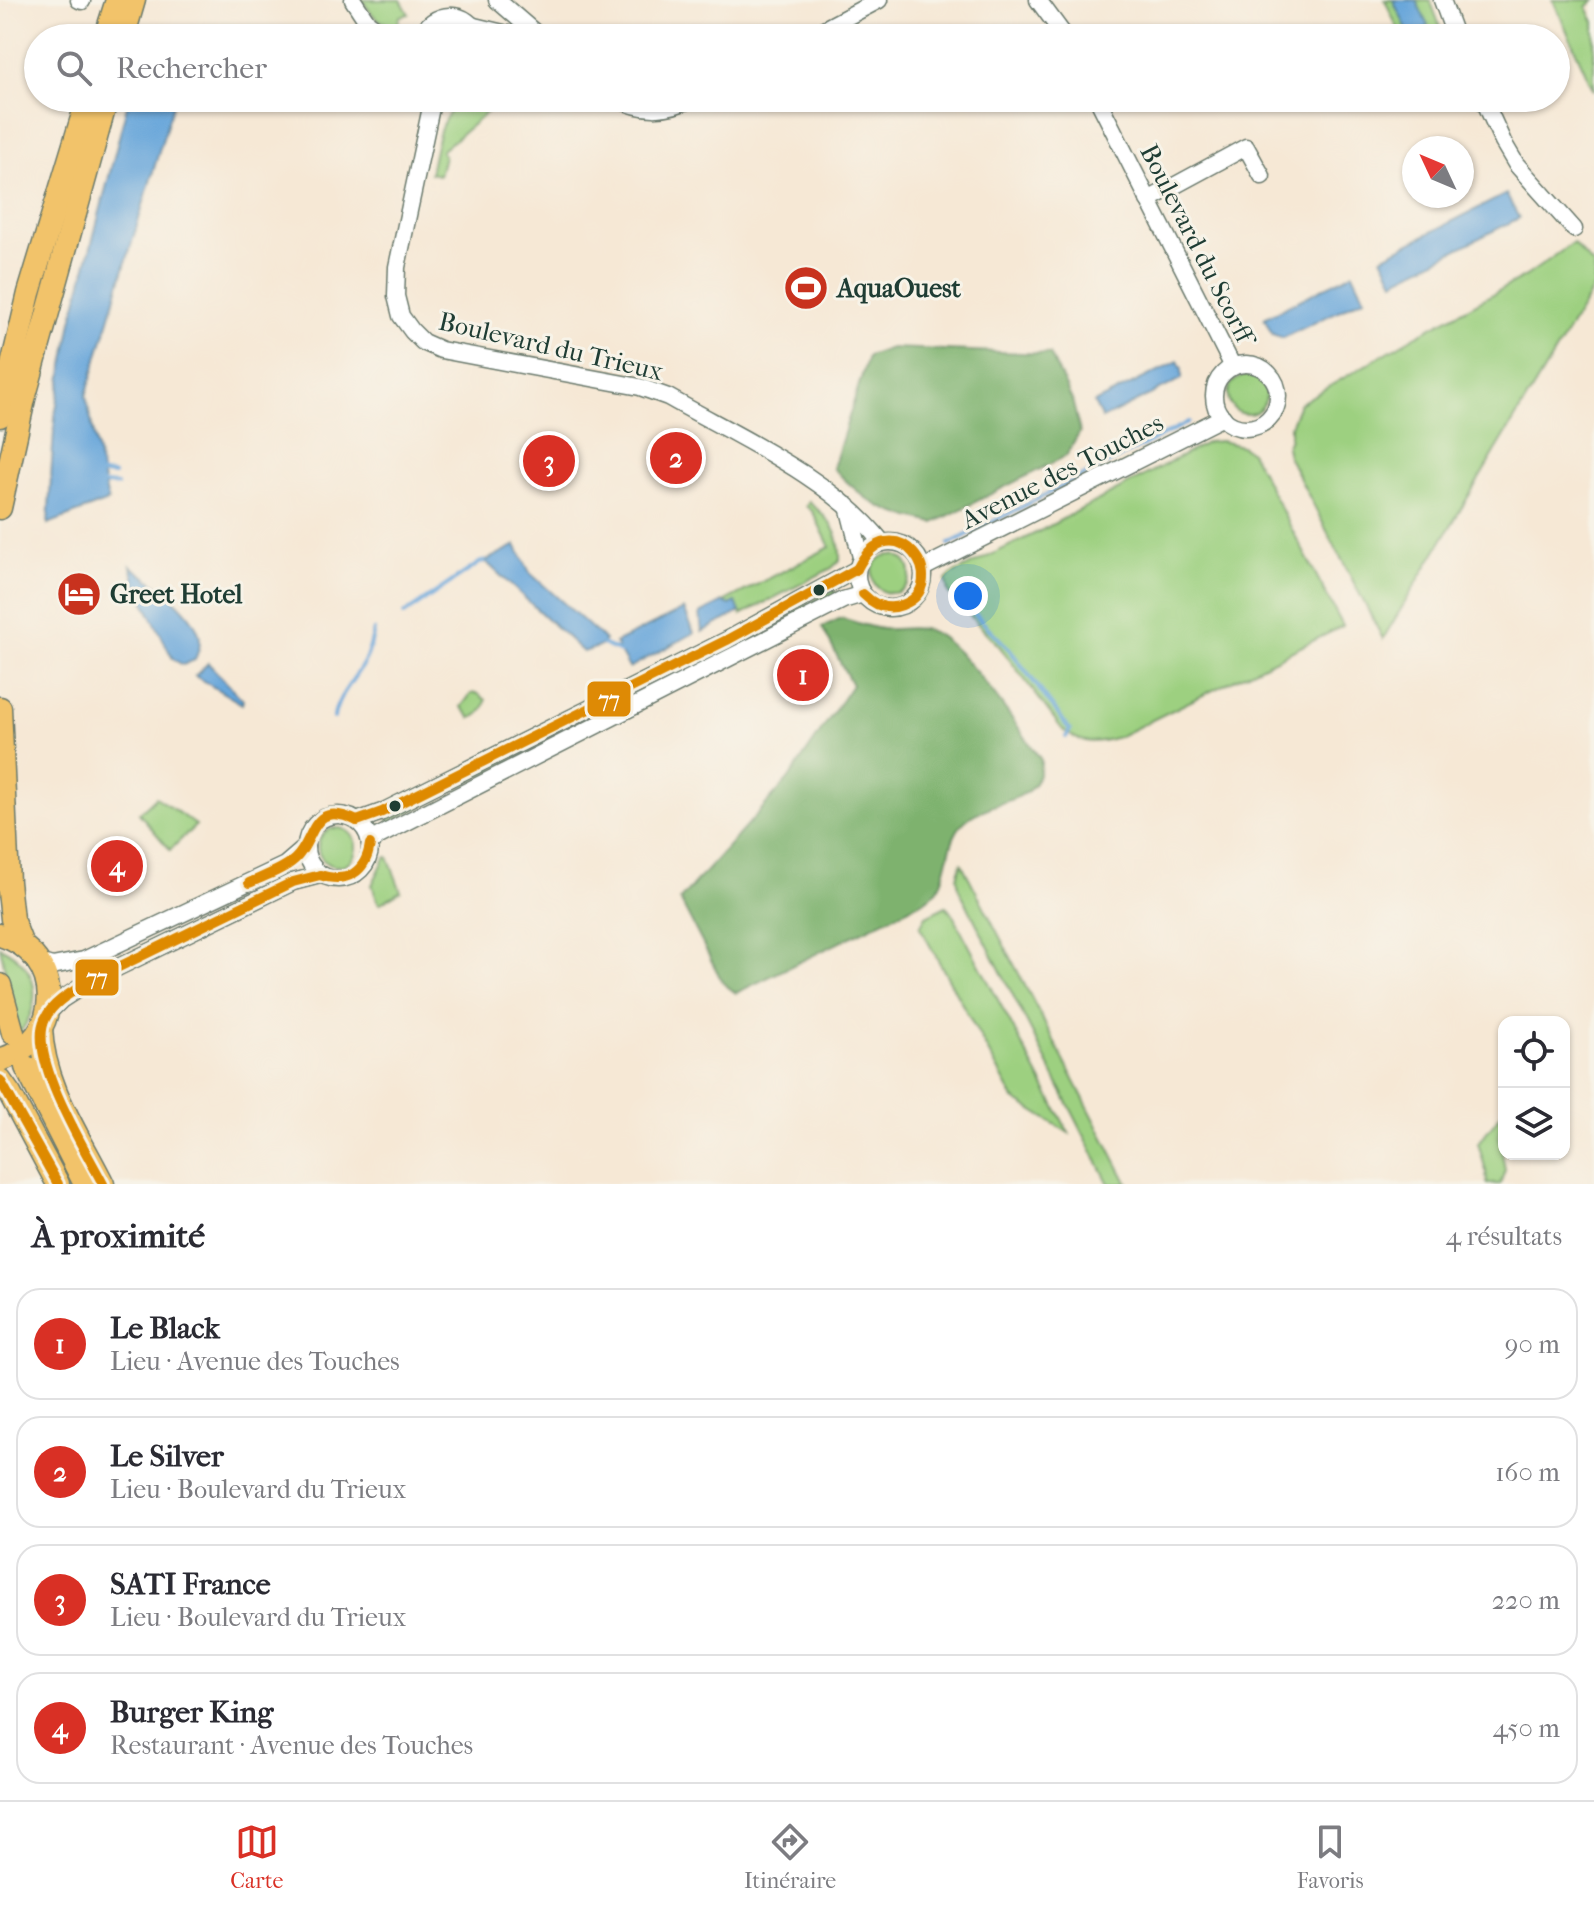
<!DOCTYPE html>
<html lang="fr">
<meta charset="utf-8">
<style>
:root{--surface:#fff;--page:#f7f7f7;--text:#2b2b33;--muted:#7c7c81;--line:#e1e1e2;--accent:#d93025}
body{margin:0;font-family:"IM FELL French Canon",serif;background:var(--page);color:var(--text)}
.controls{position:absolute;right:24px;bottom:24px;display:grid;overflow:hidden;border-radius:16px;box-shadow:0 2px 6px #0004}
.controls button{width:72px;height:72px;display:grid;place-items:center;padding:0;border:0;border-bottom:2px solid var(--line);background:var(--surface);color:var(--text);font:40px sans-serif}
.compass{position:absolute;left:1402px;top:136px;width:72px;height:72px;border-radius:50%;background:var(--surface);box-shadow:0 2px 6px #0004;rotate:314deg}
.you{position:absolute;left:968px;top:596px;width:28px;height:28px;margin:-20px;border:6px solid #fff;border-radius:50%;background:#1a73e8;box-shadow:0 0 0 12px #1a73e833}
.badge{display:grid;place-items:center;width:52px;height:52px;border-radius:50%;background:var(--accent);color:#fff;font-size:26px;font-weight:700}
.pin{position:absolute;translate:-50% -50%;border:4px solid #fff;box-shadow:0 2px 8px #0006}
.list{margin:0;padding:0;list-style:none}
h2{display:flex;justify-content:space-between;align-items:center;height:104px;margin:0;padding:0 32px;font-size:34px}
h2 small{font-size:26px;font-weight:400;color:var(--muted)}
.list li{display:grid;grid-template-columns:52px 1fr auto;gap:24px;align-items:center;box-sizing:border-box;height:112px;margin:0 16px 16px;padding:0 16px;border:2px solid var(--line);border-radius:24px}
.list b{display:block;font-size:30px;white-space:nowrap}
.list p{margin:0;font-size:26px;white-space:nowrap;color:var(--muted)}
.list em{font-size:26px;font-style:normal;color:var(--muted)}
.icon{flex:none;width:44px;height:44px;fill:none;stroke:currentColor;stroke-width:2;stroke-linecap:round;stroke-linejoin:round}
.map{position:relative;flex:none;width:1594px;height:1184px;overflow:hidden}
.search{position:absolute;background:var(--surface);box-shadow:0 2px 6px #0004;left:24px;right:24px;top:24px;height:88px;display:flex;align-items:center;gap:20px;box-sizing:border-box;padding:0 28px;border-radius:44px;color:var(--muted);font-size:30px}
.sheet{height:616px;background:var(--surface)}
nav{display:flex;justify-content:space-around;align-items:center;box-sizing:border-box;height:112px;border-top:2px solid var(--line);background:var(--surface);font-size:22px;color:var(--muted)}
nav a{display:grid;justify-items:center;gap:4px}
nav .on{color:var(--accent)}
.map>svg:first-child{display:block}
.green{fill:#9dd080;stroke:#5e865a;stroke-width:2}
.forest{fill:#7eb26e;stroke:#4e7851;stroke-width:2}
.water{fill:#68a6da;stroke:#447287;stroke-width:2}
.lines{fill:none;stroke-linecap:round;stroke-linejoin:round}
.stream{stroke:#68a6da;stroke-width:4}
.minor-casing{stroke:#6a796c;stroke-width:19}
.major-casing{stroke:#6a796c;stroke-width:25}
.minor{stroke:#fff;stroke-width:16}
.major{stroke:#f2c36a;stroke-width:22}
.bus-1-casing{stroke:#f7f3e8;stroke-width:16}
.bus-1{stroke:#de8a05;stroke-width:10}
.bus-dot{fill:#1f3d34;stroke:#f7f3e8;stroke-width:3}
.labels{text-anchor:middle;stroke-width:6;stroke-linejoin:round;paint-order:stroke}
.street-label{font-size:26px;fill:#1f3d34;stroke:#f7f3e8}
.poi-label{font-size:26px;font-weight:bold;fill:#1f3d34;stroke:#f7f3e8;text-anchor:start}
.line-badge{stroke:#f7f3e8;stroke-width:3}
.badge-label{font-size:22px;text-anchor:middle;font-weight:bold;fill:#fff}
</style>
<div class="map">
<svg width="1594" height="1184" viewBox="0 0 1594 1184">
<rect width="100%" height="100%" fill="#f7f3e8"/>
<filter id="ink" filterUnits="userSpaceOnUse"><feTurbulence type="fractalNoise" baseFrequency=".0125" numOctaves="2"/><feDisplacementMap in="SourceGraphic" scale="16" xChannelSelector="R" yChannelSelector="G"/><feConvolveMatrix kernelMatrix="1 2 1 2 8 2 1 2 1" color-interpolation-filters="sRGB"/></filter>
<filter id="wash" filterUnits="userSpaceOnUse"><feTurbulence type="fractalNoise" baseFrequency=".006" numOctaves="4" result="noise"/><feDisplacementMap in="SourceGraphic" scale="32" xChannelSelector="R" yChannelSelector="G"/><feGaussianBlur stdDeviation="1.8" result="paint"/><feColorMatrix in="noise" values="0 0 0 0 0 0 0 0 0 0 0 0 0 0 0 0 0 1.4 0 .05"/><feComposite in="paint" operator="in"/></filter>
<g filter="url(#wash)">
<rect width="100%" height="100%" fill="#f6e8d5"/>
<g class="green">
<path d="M362,0H401L409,14L400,16L398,25C378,25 372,15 362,0Z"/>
<path d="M1385,0H1430L1443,34L1434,38H1402Z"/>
<path d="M1553,0H1594L1587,7L1594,22V91Z"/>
<path d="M464,98H504L441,151L444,156L439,175L430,173C437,142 438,117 464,98Z"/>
<path d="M1573,243L1594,266V287L1383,639L1288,456L1286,447L1290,438V426L1299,404L1417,335L1526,276Z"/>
<circle cx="1247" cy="395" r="19"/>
<path d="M1221,441L1241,446L1251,452L1343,626L1118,737C1096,744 1080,745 1062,729L999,646L948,593L946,580L952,574L1040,531L1208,442Z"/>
<path d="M809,502C829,518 841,533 840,560L832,568L741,615L740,612L723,602L830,547L813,512L806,506Z"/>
<circle cx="891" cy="574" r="19"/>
<path d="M834,590L837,596L390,822L387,817Z"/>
<path d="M477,693L486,700C484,709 480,716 471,718L461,707L471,694Z"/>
<path d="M156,797L196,825L170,850L139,813Z"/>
<circle cx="337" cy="847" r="19"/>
<path d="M388,857L401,891L379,904L372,885L385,858Z"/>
<path d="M961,863L962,864L1128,1184H1109L960,891L957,878Z"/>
<path d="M946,906L954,917L1069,1133L1014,1099L920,927L926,916Z"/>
<path d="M0,947C39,966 44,1001 19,1034Z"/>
<path d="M1504,1110L1499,1135L1505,1170L1500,1184H1487L1486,1171L1478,1143Z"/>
</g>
<g class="forest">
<path d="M891,348L1050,354L1072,400L1080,432L1066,456L934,523C882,511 871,507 833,468L868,356Z"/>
<path d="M841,618C854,621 869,628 883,629C898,630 912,626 927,630C958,637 1021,731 1041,760C1040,805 999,797 970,817C946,834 951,865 938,889C935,894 928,897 924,901L736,993L723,983L680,900L788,780L852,685L822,627Z"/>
</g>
<g class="water">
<path d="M1393,0H1416L1428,26L1415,37L1409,34Z"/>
<path d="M129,98H175L86,396L108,501L48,524L55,415L72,321Z"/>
<path d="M1506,194L1519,218L1394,281L1382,257Z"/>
<path d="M1353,273L1365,298L1283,338L1272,334L1264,318Z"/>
<path d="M1178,361L1182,369V379L1102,419L1094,403Z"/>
<path d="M516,545L530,573L605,640L599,647L583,652L485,561Z"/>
<path d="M131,566C151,580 200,614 200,641C200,647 197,654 195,660L183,665L173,659L137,588Z"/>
<path d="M723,602L730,605L736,602L740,612L702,632L700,614Z"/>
<path d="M684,609L694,633L629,668L615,643Z"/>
<path d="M208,663L243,700L242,704L195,676Z"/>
</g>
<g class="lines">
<g class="stream">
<path d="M101,474L114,475"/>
<path d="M104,484L117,485"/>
<path d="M949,544L1189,422"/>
<path d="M955,600L960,599L1010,650L1070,730L1066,737"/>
<path d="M404,614L481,562L485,561"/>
<path d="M602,644L621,652"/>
<path d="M334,718C335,698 359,675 367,656C370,648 372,639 374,630"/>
</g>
</g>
</g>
<g filter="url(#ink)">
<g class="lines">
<g class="minor-casing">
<g id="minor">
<path d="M79,0L82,1"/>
<path d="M353,0L368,23L389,38"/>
<path d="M497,0L541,38"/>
<path d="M1038,0L1066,38"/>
<path d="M1442,0L1456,38"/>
<path d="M474,26L524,38"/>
<path d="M420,38C432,9 468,8 480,38"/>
<path d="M807,38L879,0"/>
<path d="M433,98L397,267L396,296L401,316L412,331L423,342L441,350L640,387L668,397C740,438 830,477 882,542"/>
<path d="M615,98C642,111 666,112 693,98"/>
<path d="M1097,98L1233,367"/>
<path d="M1483,98L1503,142L1516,164L1574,229"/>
<path d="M1148,200L1246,147L1262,176"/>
<circle cx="1246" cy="396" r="32"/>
<path d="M848,506L861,557"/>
<circle cx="890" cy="575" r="33"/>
<path d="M923,568L1223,417"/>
<circle cx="338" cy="847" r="32"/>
<path d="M357,821L382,812L727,640L857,569"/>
<path d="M370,844L379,836L843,600L863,594"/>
<path d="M39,962L52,966L84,960L285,865L306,847"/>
<path d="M46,1015L61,1000L92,980L293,882L320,875"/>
</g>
</g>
<g class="major-casing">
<g id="major">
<path d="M105,38L117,0"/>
<path d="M123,38L134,0"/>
<path d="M0,416L29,293L88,98"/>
<path d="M0,508L24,399L107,98"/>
<path d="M0,708L8,882L12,919L22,945"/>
<path d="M0,935C65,954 65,1040 0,1060"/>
<path d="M0,985L13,1033"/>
<path d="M41,1028C43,1085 78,1134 103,1184"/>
<path d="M26,1067L85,1184"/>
<path d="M0,1080L10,1094L58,1184"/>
</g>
</g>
<use href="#minor" class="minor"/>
<use href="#major" class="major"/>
<g class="bus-1-casing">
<g id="bus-1">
<path d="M857,569C893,498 956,585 902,605C887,611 874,605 863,594"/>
<path d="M357,821L382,812L727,640L857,569"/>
<path d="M320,875C347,884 366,872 370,844"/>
<path d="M249,883C264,876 283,870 295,859C316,840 310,798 357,821"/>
<path d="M0,1080L58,1184"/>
<path d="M103,1184C85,1149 27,1056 45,1019C53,1001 76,990 92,980L293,882L320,875"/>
</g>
</g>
<use href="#bus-1" class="bus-1"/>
</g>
</g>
<defs>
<g id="stadium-disc" transform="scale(2.3)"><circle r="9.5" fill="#c8321e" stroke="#f7f3e8"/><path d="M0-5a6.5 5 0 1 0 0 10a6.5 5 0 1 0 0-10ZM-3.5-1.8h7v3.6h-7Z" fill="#fff"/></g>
<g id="hotel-disc" transform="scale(2.3)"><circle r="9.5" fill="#c8321e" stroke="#f7f3e8"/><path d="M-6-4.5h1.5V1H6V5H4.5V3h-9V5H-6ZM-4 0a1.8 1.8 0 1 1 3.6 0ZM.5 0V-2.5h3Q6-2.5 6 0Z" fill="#fff"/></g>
</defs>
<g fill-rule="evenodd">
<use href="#stadium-disc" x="806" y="288"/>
<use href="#hotel-disc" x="79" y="594"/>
</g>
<g class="bus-dot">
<circle cx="819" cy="590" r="7"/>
<circle cx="395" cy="806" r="7"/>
</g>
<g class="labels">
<g class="street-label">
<text transform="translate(1197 243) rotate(63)" y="9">Boulevard du Scorff</text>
<text transform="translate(551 346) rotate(13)" y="9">Boulevard du Trieux</text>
<text transform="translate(1062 471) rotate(-27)" y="9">Avenue des Touches</text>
</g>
<g class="poi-label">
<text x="837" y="297">AquaOuest</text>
<text x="110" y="603">Greet Hotel</text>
</g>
</g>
<g class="line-badge">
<rect x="586" y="680" width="46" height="38" rx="8" fill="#de8a05"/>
<rect x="74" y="958" width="46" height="39" rx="8" fill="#de8a05"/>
</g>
<g class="badge-label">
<text x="609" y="707">77</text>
<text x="97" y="985">77</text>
</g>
</svg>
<div class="controls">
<button><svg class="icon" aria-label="locate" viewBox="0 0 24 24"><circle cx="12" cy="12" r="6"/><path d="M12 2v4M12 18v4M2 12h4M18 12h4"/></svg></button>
<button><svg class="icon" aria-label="layers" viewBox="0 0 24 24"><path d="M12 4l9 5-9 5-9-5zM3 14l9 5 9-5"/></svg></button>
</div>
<svg class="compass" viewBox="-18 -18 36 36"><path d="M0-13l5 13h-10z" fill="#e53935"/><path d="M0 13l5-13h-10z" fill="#7c7c81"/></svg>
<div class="you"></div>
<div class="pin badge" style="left:803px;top:675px">1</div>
<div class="pin badge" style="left:676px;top:458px">2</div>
<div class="pin badge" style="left:549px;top:461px">3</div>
<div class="pin badge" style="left:117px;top:866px">4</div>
<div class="search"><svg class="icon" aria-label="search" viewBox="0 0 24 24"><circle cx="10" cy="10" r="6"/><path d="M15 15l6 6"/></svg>Rechercher</div>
</div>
<section class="sheet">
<h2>À proximité<small>4 résultats</small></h2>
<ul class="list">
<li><span class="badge">1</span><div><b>Le Black</b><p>Lieu · Avenue des Touches</p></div><em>90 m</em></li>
<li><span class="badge">2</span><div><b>Le Silver</b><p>Lieu · Boulevard du Trieux</p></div><em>160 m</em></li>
<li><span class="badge">3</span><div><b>SATI France</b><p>Lieu · Boulevard du Trieux</p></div><em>220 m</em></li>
<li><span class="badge">4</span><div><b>Burger King</b><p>Restaurant · Avenue des Touches</p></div><em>450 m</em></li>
</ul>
</section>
<nav>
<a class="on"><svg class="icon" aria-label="map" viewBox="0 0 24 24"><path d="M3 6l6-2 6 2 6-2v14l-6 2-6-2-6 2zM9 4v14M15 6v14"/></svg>Carte</a>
<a><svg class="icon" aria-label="directions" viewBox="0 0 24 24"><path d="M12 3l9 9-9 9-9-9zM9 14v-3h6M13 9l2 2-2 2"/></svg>Itinéraire</a>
<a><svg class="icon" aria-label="saved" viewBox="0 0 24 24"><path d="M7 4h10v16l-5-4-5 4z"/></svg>Favoris</a>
</nav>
